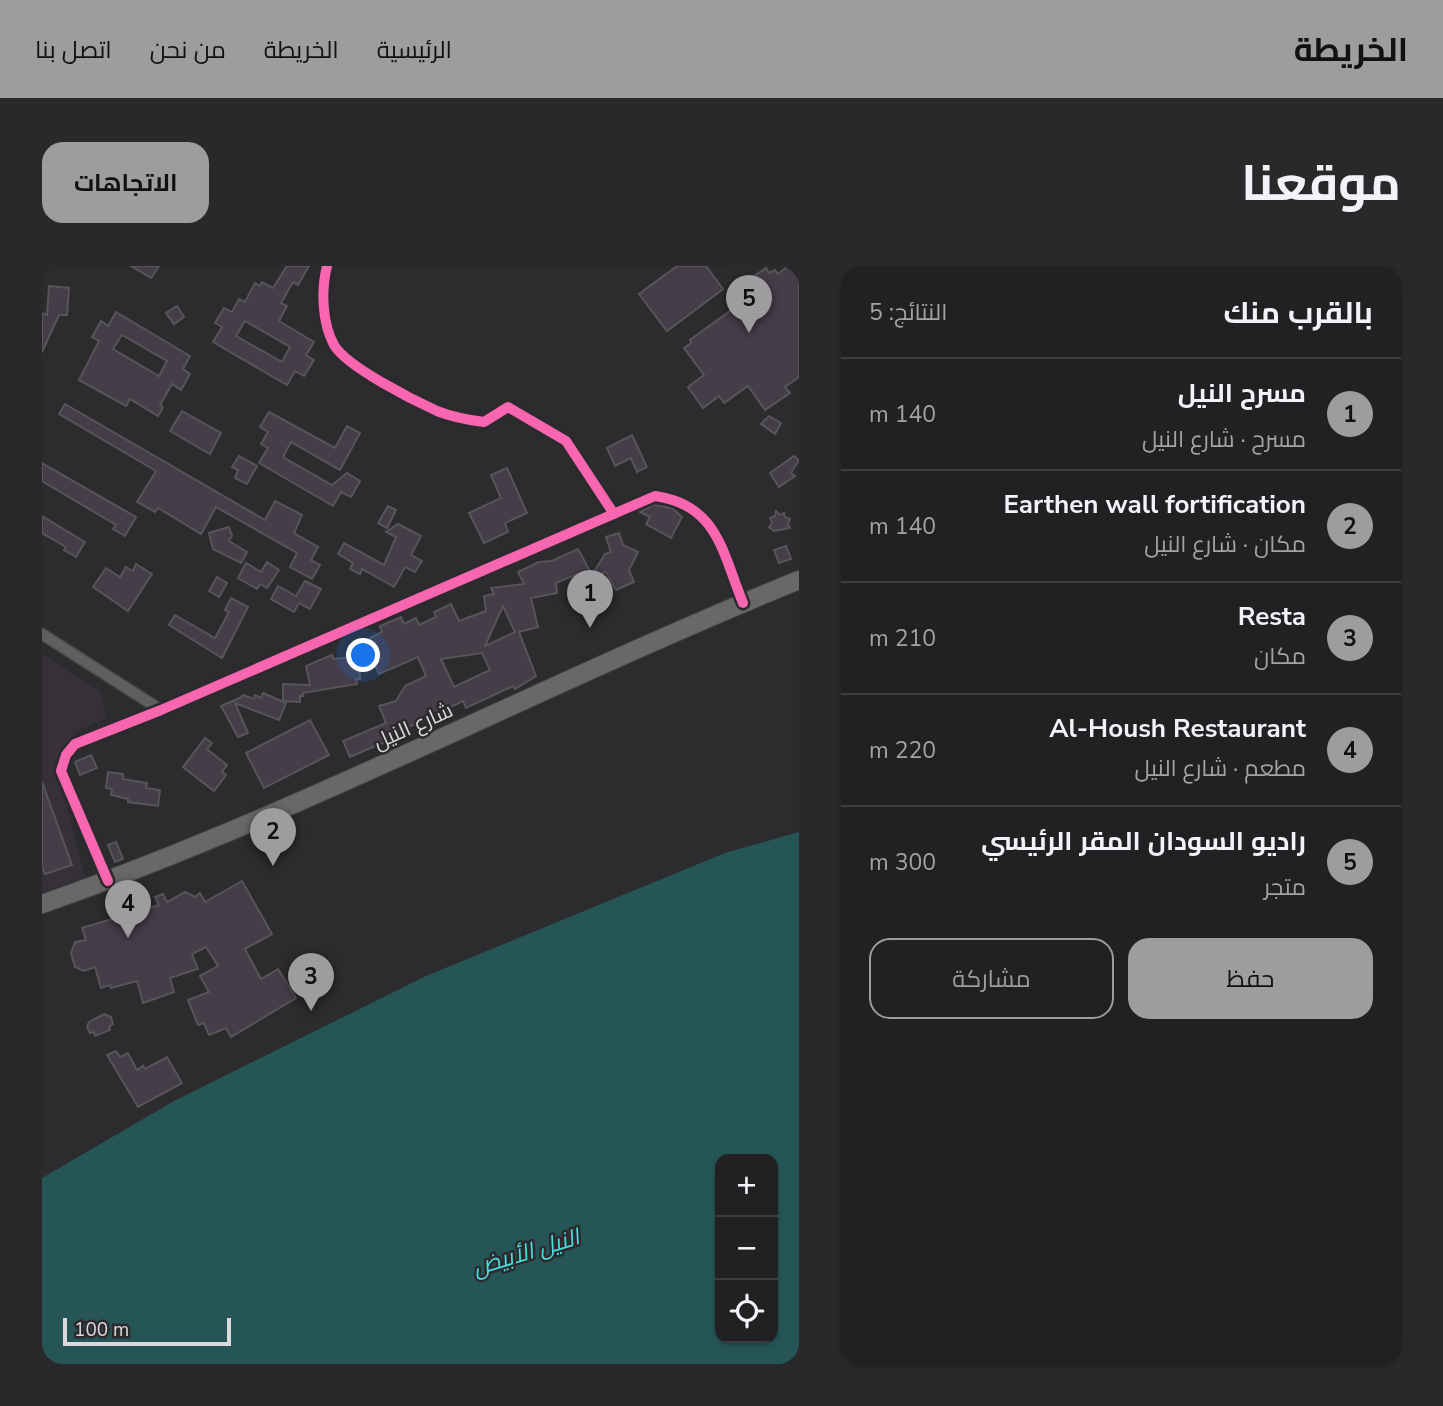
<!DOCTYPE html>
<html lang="ar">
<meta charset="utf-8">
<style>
:root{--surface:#212022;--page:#29282a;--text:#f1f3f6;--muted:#a2a3a5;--line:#3e3e40;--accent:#9e9c9e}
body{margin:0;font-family:"Nunito Sans",Cairo,sans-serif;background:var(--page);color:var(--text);direction:rtl}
.controls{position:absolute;right:21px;bottom:21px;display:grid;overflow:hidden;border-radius:14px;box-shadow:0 2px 5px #0004}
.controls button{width:63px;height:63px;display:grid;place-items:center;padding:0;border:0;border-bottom:2px solid var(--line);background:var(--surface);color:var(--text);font:35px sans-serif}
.scale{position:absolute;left:21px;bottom:18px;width:168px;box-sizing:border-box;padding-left:7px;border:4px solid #dbd9db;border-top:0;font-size:19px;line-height:24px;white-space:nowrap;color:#dbd9db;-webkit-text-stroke:5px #2d2a2e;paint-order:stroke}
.you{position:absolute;left:322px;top:390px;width:24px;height:24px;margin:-18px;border:5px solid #fff;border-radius:50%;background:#1a73e8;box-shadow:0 0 0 10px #1a73e833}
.badge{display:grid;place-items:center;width:46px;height:46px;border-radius:50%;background:var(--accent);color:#111;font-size:23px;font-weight:700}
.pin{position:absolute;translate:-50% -58px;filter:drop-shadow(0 2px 4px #0008)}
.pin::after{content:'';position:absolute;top:37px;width:24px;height:21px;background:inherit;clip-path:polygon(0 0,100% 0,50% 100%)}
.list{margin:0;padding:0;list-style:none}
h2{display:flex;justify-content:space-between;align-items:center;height:91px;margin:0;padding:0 28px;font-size:30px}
h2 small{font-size:23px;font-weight:400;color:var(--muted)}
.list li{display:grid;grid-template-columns:46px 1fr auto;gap:21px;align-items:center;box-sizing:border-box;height:112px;padding:0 28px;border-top:2px solid var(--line)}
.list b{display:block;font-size:26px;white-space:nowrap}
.list p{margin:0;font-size:23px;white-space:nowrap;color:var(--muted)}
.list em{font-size:23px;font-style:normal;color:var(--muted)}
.actions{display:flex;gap:14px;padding:21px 28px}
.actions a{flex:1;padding:16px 0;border:2px solid var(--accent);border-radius:21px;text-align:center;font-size:24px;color:var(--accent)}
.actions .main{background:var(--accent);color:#111}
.icon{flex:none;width:38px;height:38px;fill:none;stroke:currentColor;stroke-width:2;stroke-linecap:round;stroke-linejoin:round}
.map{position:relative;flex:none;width:757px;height:1098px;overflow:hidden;direction:ltr;border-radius:21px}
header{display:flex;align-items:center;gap:42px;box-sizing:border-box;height:98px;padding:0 35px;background:var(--accent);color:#111}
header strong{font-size:33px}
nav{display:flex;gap:38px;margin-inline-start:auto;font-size:24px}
.intro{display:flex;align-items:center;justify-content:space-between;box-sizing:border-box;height:168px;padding:0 42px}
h1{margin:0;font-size:49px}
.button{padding:18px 32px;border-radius:21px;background:var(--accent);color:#111;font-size:24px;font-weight:700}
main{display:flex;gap:42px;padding:0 42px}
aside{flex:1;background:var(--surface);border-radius:21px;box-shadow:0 2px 5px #0004}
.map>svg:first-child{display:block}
.built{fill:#363139}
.water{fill:#255655;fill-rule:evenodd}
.building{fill:#453d48;stroke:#565557;stroke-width:2;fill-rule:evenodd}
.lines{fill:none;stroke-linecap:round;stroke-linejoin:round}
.street-casing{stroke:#484749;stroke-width:13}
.primary-casing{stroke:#484749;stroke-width:20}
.street{stroke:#5f5f5f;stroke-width:10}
.primary{stroke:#686869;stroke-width:18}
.cycleway-casing{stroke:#2d2a2e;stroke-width:15}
.cycleway{stroke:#f766af;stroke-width:10}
.labels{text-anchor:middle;stroke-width:5;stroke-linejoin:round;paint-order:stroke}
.street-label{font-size:21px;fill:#dbd9db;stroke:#2d2a2e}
.water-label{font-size:23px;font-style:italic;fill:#47dedd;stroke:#2d2a2e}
</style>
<header>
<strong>الخريطة</strong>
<nav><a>الرئيسية</a><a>الخريطة</a><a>من نحن</a><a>اتصل بنا</a></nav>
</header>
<div class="intro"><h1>موقعنا</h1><a class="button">الاتجاهات</a></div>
<main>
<aside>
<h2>بالقرب منك<small>النتائج: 5</small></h2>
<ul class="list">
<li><span class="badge">1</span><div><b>مسرح النيل</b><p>مسرح · شارع النيل</p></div><em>140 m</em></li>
<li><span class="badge">2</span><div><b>Earthen wall fortification</b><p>مكان · شارع النيل</p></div><em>140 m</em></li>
<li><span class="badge">3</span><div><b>Resta</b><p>مكان</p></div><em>210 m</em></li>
<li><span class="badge">4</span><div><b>Al-Housh Restaurant</b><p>مطعم · شارع النيل</p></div><em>220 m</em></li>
<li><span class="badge">5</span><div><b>راديو السودان المقر الرئيسي</b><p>متجر</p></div><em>300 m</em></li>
</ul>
<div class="actions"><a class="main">حفظ</a><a>مشاركة</a></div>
</aside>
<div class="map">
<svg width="757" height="1098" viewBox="0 0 757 1098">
<rect width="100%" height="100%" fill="#2c2b2d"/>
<path class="built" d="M0,388L57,424L65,452L35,465L14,499L43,611L0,627Z"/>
<path class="water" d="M757,566V1098H0V912L132,835L384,710L683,587ZM678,893H731V1072H678Z"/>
<g class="building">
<path d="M89,0H117L109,12Z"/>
<path d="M245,0H267L256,19L251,16L239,37L245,40L237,55L272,76L264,89L272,94L262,110L253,105L245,119L171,76L180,61L173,57L182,42L190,46L197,33L203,36L213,17L218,20L220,16L231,22ZM203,55L248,81L240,96L194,70Z"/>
<path d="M635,0H664L681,23L625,65L597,28Z"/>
<path d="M746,0H757V111L743,121L748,127L723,144L706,120L682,137L677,130L661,142L646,121L662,109L642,82L649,77L648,74L717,24L713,19L717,17L712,10L724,2L727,7L733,4L736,8Z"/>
<path d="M7,20L27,22L25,49H17L0,86V47L5,49Z"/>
<path d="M135,40L142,51L132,58L124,47Z"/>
<path d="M74,46L148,90L141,103L148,108L139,124L130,118L118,139L121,141L116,150L88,133L84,140L37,114L57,75L50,71L59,55L66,60ZM80,69L125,95L117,110L71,83Z"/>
<path d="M23,138L223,254L233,235L260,249L252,267L276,281L269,294L278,299L270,313L248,301L255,287L174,241L159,268L116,242L113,246L95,236L114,205L17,148Z"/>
<path d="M140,145L179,167L168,188L128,165Z"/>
<path d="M227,146L293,182L305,160L318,167L298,204L249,176L241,191L290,219L305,207L318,215L309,231L299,226L291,240L217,197L226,182L219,178L226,166L218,161Z"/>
<path d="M727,150L739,157L733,168L719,158Z"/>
<path d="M590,169L605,201L595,206L589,192L573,200L565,182Z"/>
<path d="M197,190L215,200L205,218L193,212L196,204L190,201Z"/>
<path d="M752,190L757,194L749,207L753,210L737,221L728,207Z"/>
<path d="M0,197L94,251L83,270L71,263L74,259L0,215Z"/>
<path d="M465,202L485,247L463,257L466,266L442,277L427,247L459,232L449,209Z"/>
<path d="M611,239L630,242L640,251L629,272L604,258L608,251L598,246Z"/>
<path d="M346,240L354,244L345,262L336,257Z"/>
<path d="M734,245L738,249L742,247L743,251L748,253L746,258L748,262L732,265L727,261L730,257L728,252L733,250Z"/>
<path d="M0,250L43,276L34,291L22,284L24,281L0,267Z"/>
<path d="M356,258L379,270L369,289L380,295L373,306L363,301L352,321L320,303L318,308L308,303L311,297L296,288L302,277L342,299L354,271L344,266Z"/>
<path d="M187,261L190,270L187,275L205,286L199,297L171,283L167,267Z"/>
<path d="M577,267L581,279L596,286L587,304L592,316L574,324L564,306L538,315L535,308L514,317L515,327L489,332L496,361L477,366L494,410L473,423L471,420L424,442L421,435L360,464L362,468L308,491L301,475L344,457L337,440L354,435L363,420L384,410L376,391L337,408L325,381L331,379L328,372L340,366L338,360L359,351L362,358L374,352L377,359L394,351L392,346L409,338L417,355L444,345L442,330L452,328L449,322L482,318L476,306L497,296L510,295L536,283L550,309L563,288L569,286L564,271ZM461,340L473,366L443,380ZM440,387L448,404L412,421L399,393Z"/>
<path d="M744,280L749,293L737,297L732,284Z"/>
<path d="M225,296L237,304L225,322L218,318L215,323L196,312L204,297L219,306Z"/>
<path d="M94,298L110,308L86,345L51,321L64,302L78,311L84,301L91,305Z"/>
<path d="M175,311L185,317L177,331L167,325Z"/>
<path d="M263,315L279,323L268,343L257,337L252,346L229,333L236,320L254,330Z"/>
<path d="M189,332L206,341L180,392L127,359L133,349L173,372L187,346L183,344Z"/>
<path d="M290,389L291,393L310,391L312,401L317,400L318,413H314L315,418L261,427V430H258V436L241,435V418L268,419L264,400Z"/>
<path d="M221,427L244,437L237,454L193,437L206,467L196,471L179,440L200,431L201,429L212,433L213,429L219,432Z"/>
<path d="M268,454L287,489L222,522L204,487Z"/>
<path d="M163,472L170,477L165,483L185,499L180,506L184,509L172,525L141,501Z"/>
<path d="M49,489L55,502L38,509L33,496Z"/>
<path d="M66,506L81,508V513L105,517L104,522L118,524L116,540L86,536V533L69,529L70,523L64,522Z"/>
<path d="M0,516L30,599L3,608L0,601Z"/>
<path d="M74,576L81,593L73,596L66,579Z"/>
<path d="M200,615L230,668L203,683L219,713L236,703L254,732L189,771L184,762L167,769L162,757L156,759L146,734L167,726L158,710L176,700L164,681L150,688L156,703L128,712L132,726L101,737L95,715L69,722L68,719L59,722L53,701L42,705L33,701L29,687L33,676L44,674L40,662L117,639L113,631L121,628L125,636L143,626L153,631L158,627L163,636Z"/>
<path d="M62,748L69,751L71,758L67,761L68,764L53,770L52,766L48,767L45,761L47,756Z"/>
<path d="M74,785L78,791L86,787L95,804L101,800L103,803L125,791L140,817L96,841L65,789Z"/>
</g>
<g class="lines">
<g class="street-casing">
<g id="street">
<path d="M285,0C279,24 280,57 292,79C305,101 371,134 395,145C410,151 426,154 442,156L466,141L524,175L572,248"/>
<path d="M0,368L119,444"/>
<path d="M66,615L19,505L24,489L33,478L119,444L613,230C676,239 680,286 701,337"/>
</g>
</g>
<g class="primary-casing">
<path id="primary" d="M0,638C260,547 503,417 757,314"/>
</g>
<use href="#street" class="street"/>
<use href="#primary" class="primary"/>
<g class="cycleway-casing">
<g id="cycleway">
<path d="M285,0C279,24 280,57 292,79C305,101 371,134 395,145C410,151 426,154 442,156L466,141L524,175L572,248"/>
<path d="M66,615L19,505L24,489L33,478L119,444L613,230C676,239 680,286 701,337"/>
</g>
</g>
<use href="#cycleway" class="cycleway"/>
</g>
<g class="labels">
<g class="street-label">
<text transform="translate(371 460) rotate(-24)" y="7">شارع النيل</text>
</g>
<g class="water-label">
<text transform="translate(484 986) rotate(-17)" y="8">النيل الأبيض</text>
</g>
</g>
</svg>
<div class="controls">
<button>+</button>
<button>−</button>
<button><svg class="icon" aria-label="locate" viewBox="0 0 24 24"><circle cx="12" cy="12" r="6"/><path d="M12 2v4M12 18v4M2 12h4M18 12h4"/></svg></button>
</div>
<div class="scale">100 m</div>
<div class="you"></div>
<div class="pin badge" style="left:548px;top:362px">1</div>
<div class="pin badge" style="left:231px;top:600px">2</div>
<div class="pin badge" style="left:269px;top:745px">3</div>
<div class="pin badge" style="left:86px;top:672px">4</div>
<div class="pin badge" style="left:707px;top:67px">5</div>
</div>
</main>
